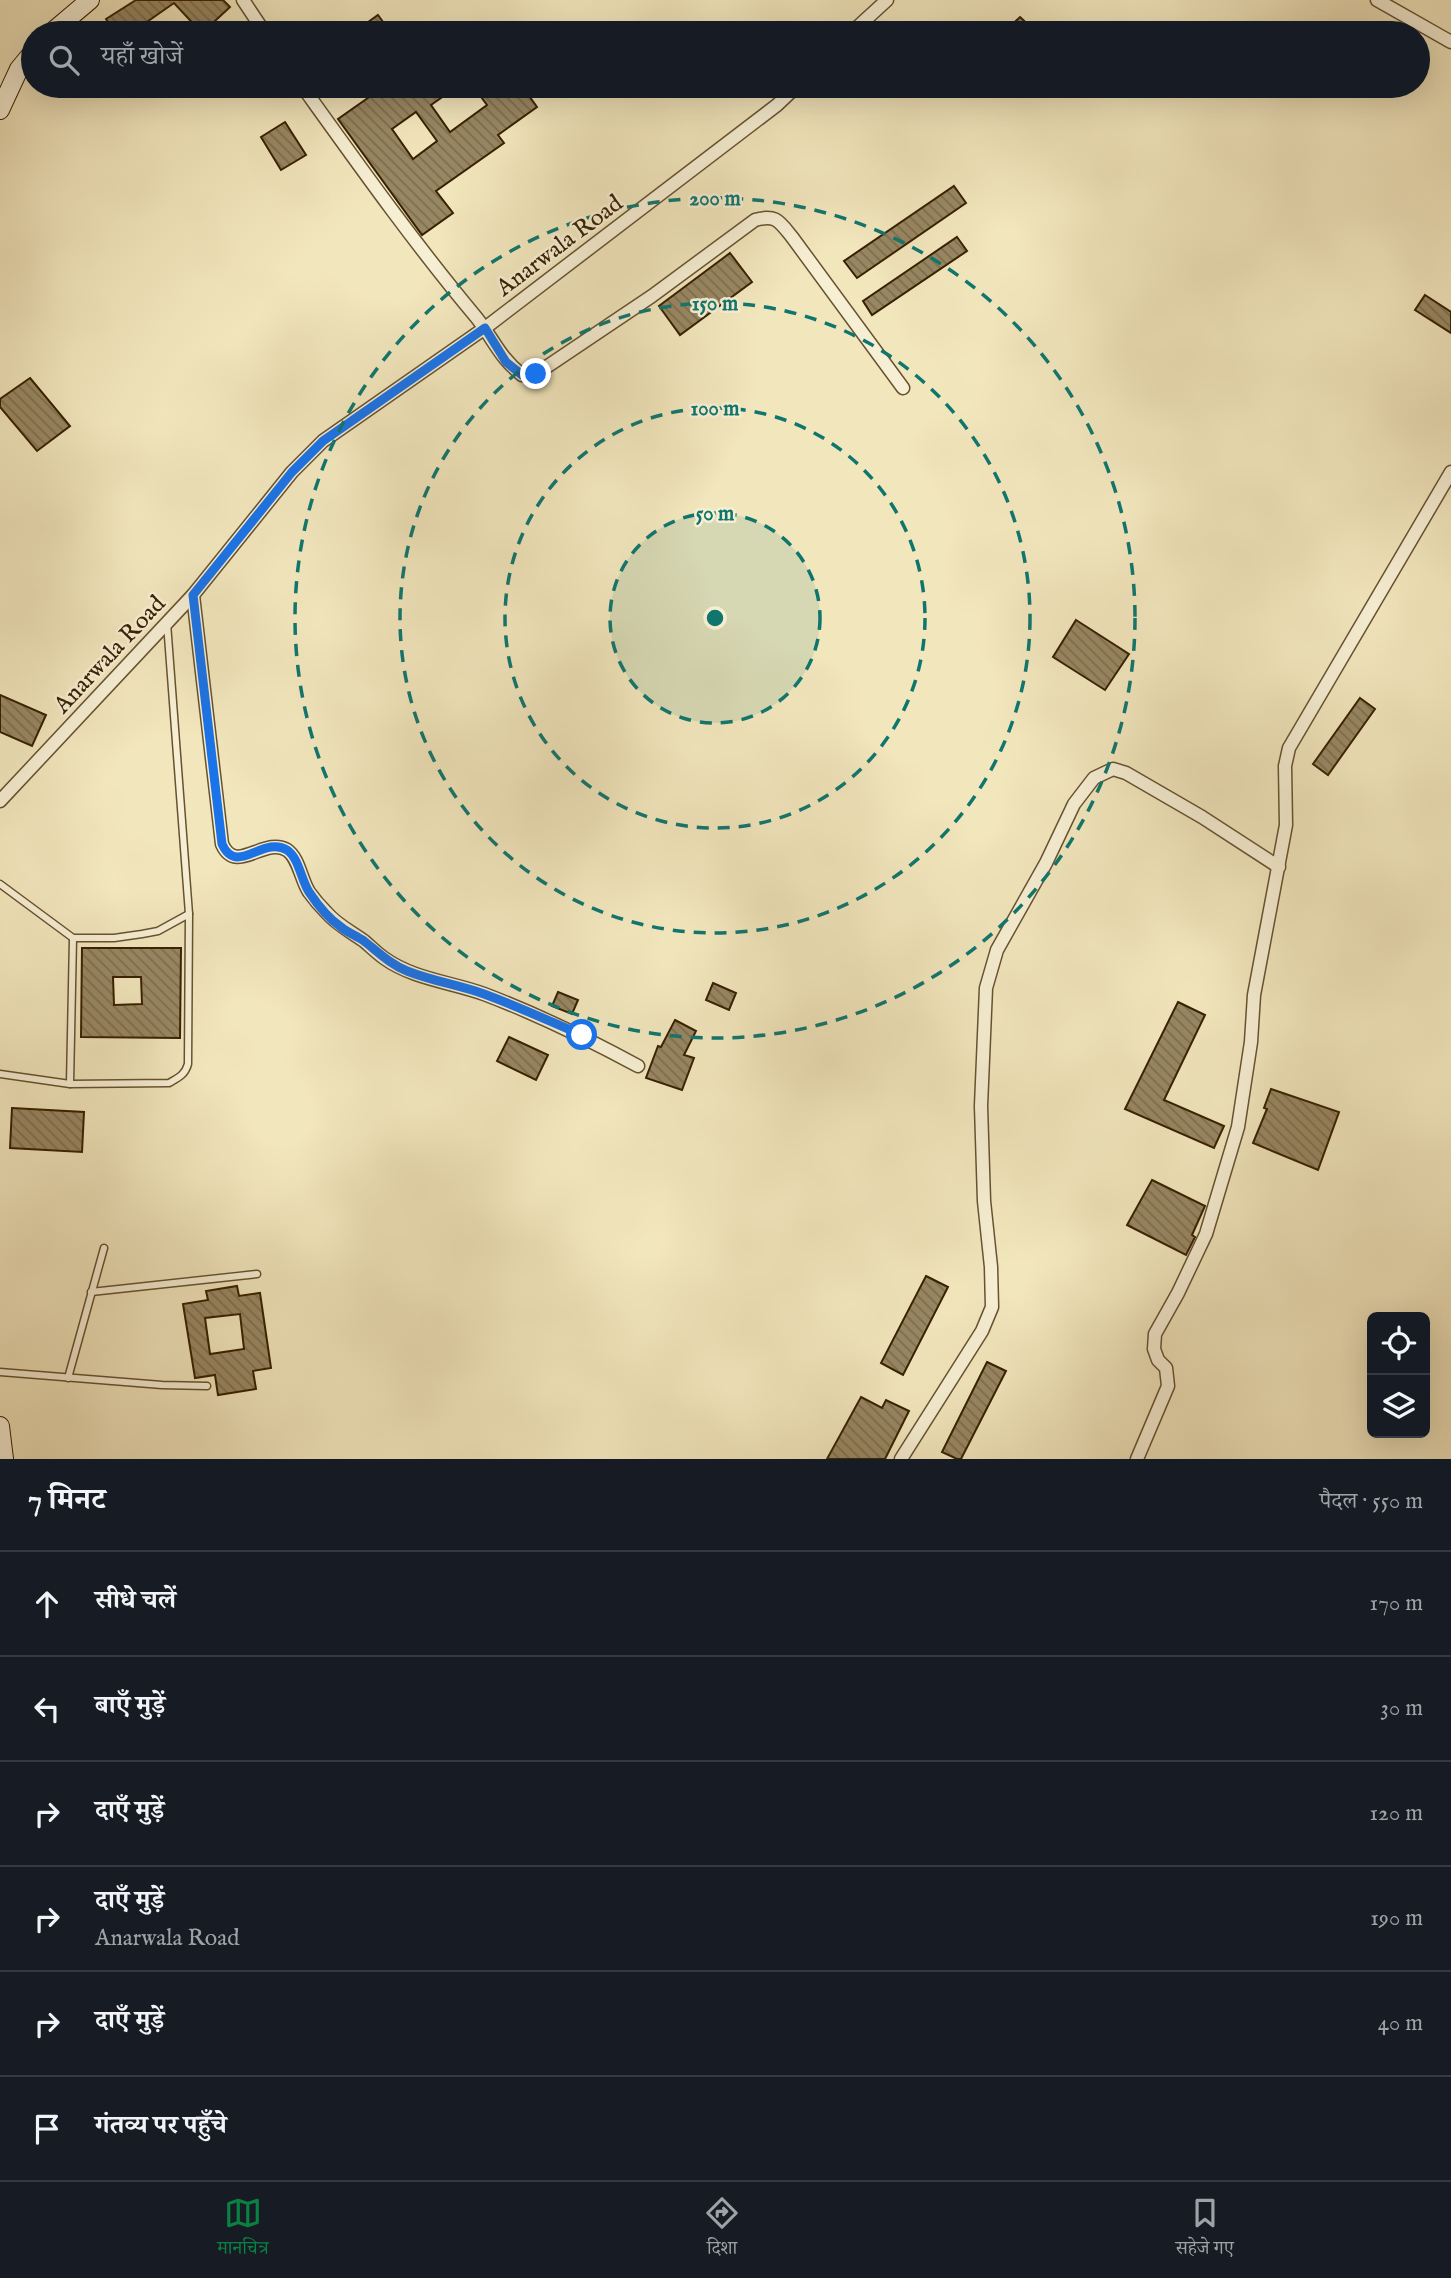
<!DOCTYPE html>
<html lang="hi">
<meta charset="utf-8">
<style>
:root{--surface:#171b24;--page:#242831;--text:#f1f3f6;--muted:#9ea1a6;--line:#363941;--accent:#0b8043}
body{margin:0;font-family:"IM FELL English","Noto Serif Devanagari",serif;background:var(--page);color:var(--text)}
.controls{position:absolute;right:21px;bottom:21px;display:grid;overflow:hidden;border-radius:10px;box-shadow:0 7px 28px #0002}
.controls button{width:63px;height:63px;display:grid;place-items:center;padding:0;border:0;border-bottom:2px solid var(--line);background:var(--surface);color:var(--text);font:35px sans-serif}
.stop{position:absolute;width:21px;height:21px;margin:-16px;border:5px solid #1a73e8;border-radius:50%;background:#fff}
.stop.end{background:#1a73e8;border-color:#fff;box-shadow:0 2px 7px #0008}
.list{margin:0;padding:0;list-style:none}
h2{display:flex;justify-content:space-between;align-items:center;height:91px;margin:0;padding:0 28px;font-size:30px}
h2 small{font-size:23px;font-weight:400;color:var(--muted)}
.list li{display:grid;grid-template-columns:46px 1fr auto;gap:21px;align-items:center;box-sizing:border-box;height:105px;padding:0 28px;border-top:2px solid var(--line)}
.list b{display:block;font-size:26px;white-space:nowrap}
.list p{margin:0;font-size:23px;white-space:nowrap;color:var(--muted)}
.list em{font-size:23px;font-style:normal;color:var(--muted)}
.icon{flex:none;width:38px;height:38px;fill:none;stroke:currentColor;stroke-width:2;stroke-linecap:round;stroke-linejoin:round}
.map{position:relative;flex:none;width:1451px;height:1459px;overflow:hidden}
.search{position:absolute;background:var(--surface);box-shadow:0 7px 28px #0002;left:21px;right:21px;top:21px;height:77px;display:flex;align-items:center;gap:18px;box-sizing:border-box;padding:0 24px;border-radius:38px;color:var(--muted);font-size:26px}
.sheet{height:721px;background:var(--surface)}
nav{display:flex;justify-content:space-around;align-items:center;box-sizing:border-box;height:98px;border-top:2px solid var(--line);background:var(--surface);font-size:19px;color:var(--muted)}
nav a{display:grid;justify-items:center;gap:4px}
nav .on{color:var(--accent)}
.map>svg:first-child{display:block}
.building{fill:url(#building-back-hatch);stroke:#372001;stroke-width:2;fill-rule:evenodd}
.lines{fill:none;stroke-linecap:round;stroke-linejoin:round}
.lane-casing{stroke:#665230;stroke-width:9}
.street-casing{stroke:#665230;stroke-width:15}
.secondary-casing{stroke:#372001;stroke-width:20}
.lane{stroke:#f7efd4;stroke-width:6}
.street{stroke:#f7efd4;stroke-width:12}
.secondary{stroke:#f7efd4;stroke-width:18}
.route{stroke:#1a73e8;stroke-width:9}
.ring{fill:none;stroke:#0f766e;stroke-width:3.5;stroke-dasharray:12 9}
.labels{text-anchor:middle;stroke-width:5;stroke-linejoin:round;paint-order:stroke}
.street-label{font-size:24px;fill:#372001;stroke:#f7efd4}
.centre{fill:#0f766e;stroke:#f7efd4;stroke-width:3.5}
.ring-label{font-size:21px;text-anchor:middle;font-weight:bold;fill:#0f766e;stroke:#f7efd4;stroke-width:5;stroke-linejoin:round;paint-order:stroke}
</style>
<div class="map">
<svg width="1451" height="1459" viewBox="0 0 1451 1459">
<defs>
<pattern id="building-back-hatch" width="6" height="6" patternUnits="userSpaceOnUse" patternTransform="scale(1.75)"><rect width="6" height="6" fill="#988763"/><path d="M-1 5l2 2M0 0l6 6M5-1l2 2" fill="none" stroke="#7d6e4f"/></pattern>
</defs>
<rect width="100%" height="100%" fill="#f2e6bd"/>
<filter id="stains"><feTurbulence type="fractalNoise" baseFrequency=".00286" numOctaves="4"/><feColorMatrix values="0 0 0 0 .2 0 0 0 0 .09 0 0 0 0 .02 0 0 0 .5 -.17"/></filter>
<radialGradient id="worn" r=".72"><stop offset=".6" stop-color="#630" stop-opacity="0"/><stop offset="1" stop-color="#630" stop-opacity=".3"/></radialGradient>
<g class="building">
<path d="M136,0H223L230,7L202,33L174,3L131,33H115L106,19Z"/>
<path d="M378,15L391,33H353Z"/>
<path d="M1020,17L1037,33H1003Z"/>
<path d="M385,86H458L431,105L450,132L487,105L473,86H522L537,107L498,135L504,143L436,191L453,213L422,235L338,119ZM416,112L437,141L413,159L392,129Z"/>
<path d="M285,122L306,155L281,170L261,137Z"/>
<path d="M954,186L966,203L857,278L844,261Z"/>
<path d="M957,237L967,251L872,315L863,301Z"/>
<path d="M730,253L752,282L680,335L659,306Z"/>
<path d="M1425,295L1451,312V333L1415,310Z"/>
<path d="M30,378L70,426L37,451L0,407V399Z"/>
<path d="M1076,620L1129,654L1105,690L1053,657Z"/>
<path d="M0,695L46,715L32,746L0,732Z"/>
<path d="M1360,698L1375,709L1328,775L1313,764Z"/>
<path d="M82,948H181L180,1038L81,1037ZM113,977H141L142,1004L114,1005Z"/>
<path d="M713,983L736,993L729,1010L706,1000Z"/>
<path d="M558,992L578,1000L572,1014L552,1006Z"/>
<path d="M1178,1002L1205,1015L1164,1100L1224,1126L1214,1148L1125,1109Z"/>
<path d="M675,1020L696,1031L684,1055L694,1058L682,1090L646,1078L658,1046L661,1047Z"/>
<path d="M509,1037L548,1055L536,1080L497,1061Z"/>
<path d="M1271,1089L1339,1112L1318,1170L1253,1143L1267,1109L1264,1108Z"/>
<path d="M12,1108L84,1112L82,1152L10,1148Z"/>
<path d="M1152,1180L1205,1206L1192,1235L1195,1237L1186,1255L1127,1225Z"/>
<path d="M926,1276L948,1287L903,1375L881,1363Z"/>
<path d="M237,1286L239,1296L260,1293L271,1368L253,1371L256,1389L218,1395L215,1375L195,1378L183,1304L208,1300L206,1291ZM240,1314L244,1349L210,1354L205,1318Z"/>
<path d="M987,1362L1006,1371L961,1459H957L942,1452Z"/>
<path d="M861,1397L882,1408L886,1400L909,1411L885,1459H827Z"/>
</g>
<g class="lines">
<g class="lane-casing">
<g id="lane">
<path d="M0,884L73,938H114L142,934L158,931L189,914"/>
<path d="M73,938L70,1084L169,1083C178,1078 185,1075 188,1064L189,914L167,623"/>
<path d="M0,1074L70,1084"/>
<path d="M91,1292L257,1274"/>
<path d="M0,1372L162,1385L207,1386"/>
<path d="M68,1378L104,1248"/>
</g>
</g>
<g class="street-casing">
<g id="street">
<path d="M243,0L265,33"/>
<path d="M1377,0L1451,42"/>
<path d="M851,33L887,0"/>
<path d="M302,86C358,164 414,243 476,317C493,338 499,357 522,375L536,374L652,296L755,220C776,214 779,221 792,237L903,388"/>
<path d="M193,595L222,844C236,876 264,836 287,850C299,858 301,880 309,892C314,899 320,906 326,912C337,925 350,931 364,941C371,947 377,953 384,958C413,979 451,982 484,994C537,1014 588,1039 638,1066"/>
<path d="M0,801L193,595L292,472L323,441L485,328L777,105L797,86"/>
<path d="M901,1459L982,1331L992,1307L991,1267L984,1201L981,1106L986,988L997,950L1046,863L1074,804L1094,778L1113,769L1126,773L1202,817L1279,867"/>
<path d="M1137,1459L1168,1386L1166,1368L1158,1360L1154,1349L1155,1334L1178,1293L1206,1234L1238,1127L1251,1042L1254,995L1286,825L1285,766L1289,748L1451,472"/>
</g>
</g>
<g class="secondary-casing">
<g id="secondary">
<path d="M51,33L90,0"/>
<path d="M0,110L19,69L33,52"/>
<path d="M0,1426L4,1459"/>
</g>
</g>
<use href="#lane" class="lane"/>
<use href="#street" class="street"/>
<use href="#secondary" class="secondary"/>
</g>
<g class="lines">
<path class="route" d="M536,374L522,375L506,362L485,328L323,441L292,472L193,595L222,844C237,877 263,835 287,850C299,858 301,880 309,892C317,904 329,919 341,927C348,933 357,936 364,941C378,952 390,964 407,971C432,981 459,985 484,994C517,1006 549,1021 582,1035"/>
</g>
<circle cx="715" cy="618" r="105" fill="#0f766e" fill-opacity=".12"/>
<g class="ring">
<circle cx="715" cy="618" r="105"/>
<circle cx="715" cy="618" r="210"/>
<circle cx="715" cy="618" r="315"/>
<circle cx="715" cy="618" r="420"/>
</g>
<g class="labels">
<g class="street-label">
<text transform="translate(559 245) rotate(-37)" y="8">Anarwala Road</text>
<text transform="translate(109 654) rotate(-47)" y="8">Anarwala Road</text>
</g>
</g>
<circle cx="715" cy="618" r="10" class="centre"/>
<g class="ring-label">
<text x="715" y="205">200 m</text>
<text x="715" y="310">150 m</text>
<text x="715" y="415">100 m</text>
<text x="715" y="520">50 m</text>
</g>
<rect width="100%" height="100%" filter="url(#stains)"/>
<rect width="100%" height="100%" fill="url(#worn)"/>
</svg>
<div class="controls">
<button><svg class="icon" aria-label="locate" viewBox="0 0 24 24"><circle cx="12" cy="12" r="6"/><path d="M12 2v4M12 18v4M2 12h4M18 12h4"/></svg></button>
<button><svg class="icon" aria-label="layers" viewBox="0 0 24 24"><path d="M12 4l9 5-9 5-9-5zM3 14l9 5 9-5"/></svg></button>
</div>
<div class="stop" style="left:582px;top:1035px"></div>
<div class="stop end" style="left:536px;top:374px"></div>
<div class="search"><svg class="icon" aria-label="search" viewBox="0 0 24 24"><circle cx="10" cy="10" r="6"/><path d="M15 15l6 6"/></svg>यहाँ खोजें</div>
</div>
<section class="sheet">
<h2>7 मिनट<small>पैदल · 550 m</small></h2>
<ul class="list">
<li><svg class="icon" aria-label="ahead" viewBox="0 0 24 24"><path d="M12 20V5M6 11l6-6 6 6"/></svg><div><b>सीधे चलें</b></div><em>170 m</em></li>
<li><svg class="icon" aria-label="left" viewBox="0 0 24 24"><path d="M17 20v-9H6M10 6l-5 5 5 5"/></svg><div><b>बाएँ मुड़ें</b></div><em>30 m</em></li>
<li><svg class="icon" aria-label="right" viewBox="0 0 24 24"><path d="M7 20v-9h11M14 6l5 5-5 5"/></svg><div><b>दाएँ मुड़ें</b></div><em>120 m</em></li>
<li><svg class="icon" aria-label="right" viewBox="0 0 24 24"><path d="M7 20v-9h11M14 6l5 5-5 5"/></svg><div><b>दाएँ मुड़ें</b><p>Anarwala Road</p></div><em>190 m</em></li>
<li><svg class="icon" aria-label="right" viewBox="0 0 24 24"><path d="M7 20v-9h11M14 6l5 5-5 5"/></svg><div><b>दाएँ मुड़ें</b></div><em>40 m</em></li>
<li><svg class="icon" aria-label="arrive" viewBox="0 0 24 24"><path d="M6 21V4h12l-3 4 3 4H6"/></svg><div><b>गंतव्य पर पहुँचे</b></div></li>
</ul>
</section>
<nav>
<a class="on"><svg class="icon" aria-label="map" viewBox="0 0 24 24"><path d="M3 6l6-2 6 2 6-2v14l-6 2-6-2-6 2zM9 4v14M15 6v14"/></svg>मानचित्र</a>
<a><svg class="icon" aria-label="directions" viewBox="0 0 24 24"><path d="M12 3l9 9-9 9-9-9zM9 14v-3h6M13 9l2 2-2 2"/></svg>दिशा</a>
<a><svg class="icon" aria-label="saved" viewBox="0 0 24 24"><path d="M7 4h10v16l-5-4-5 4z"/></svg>सहेजे गए</a>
</nav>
